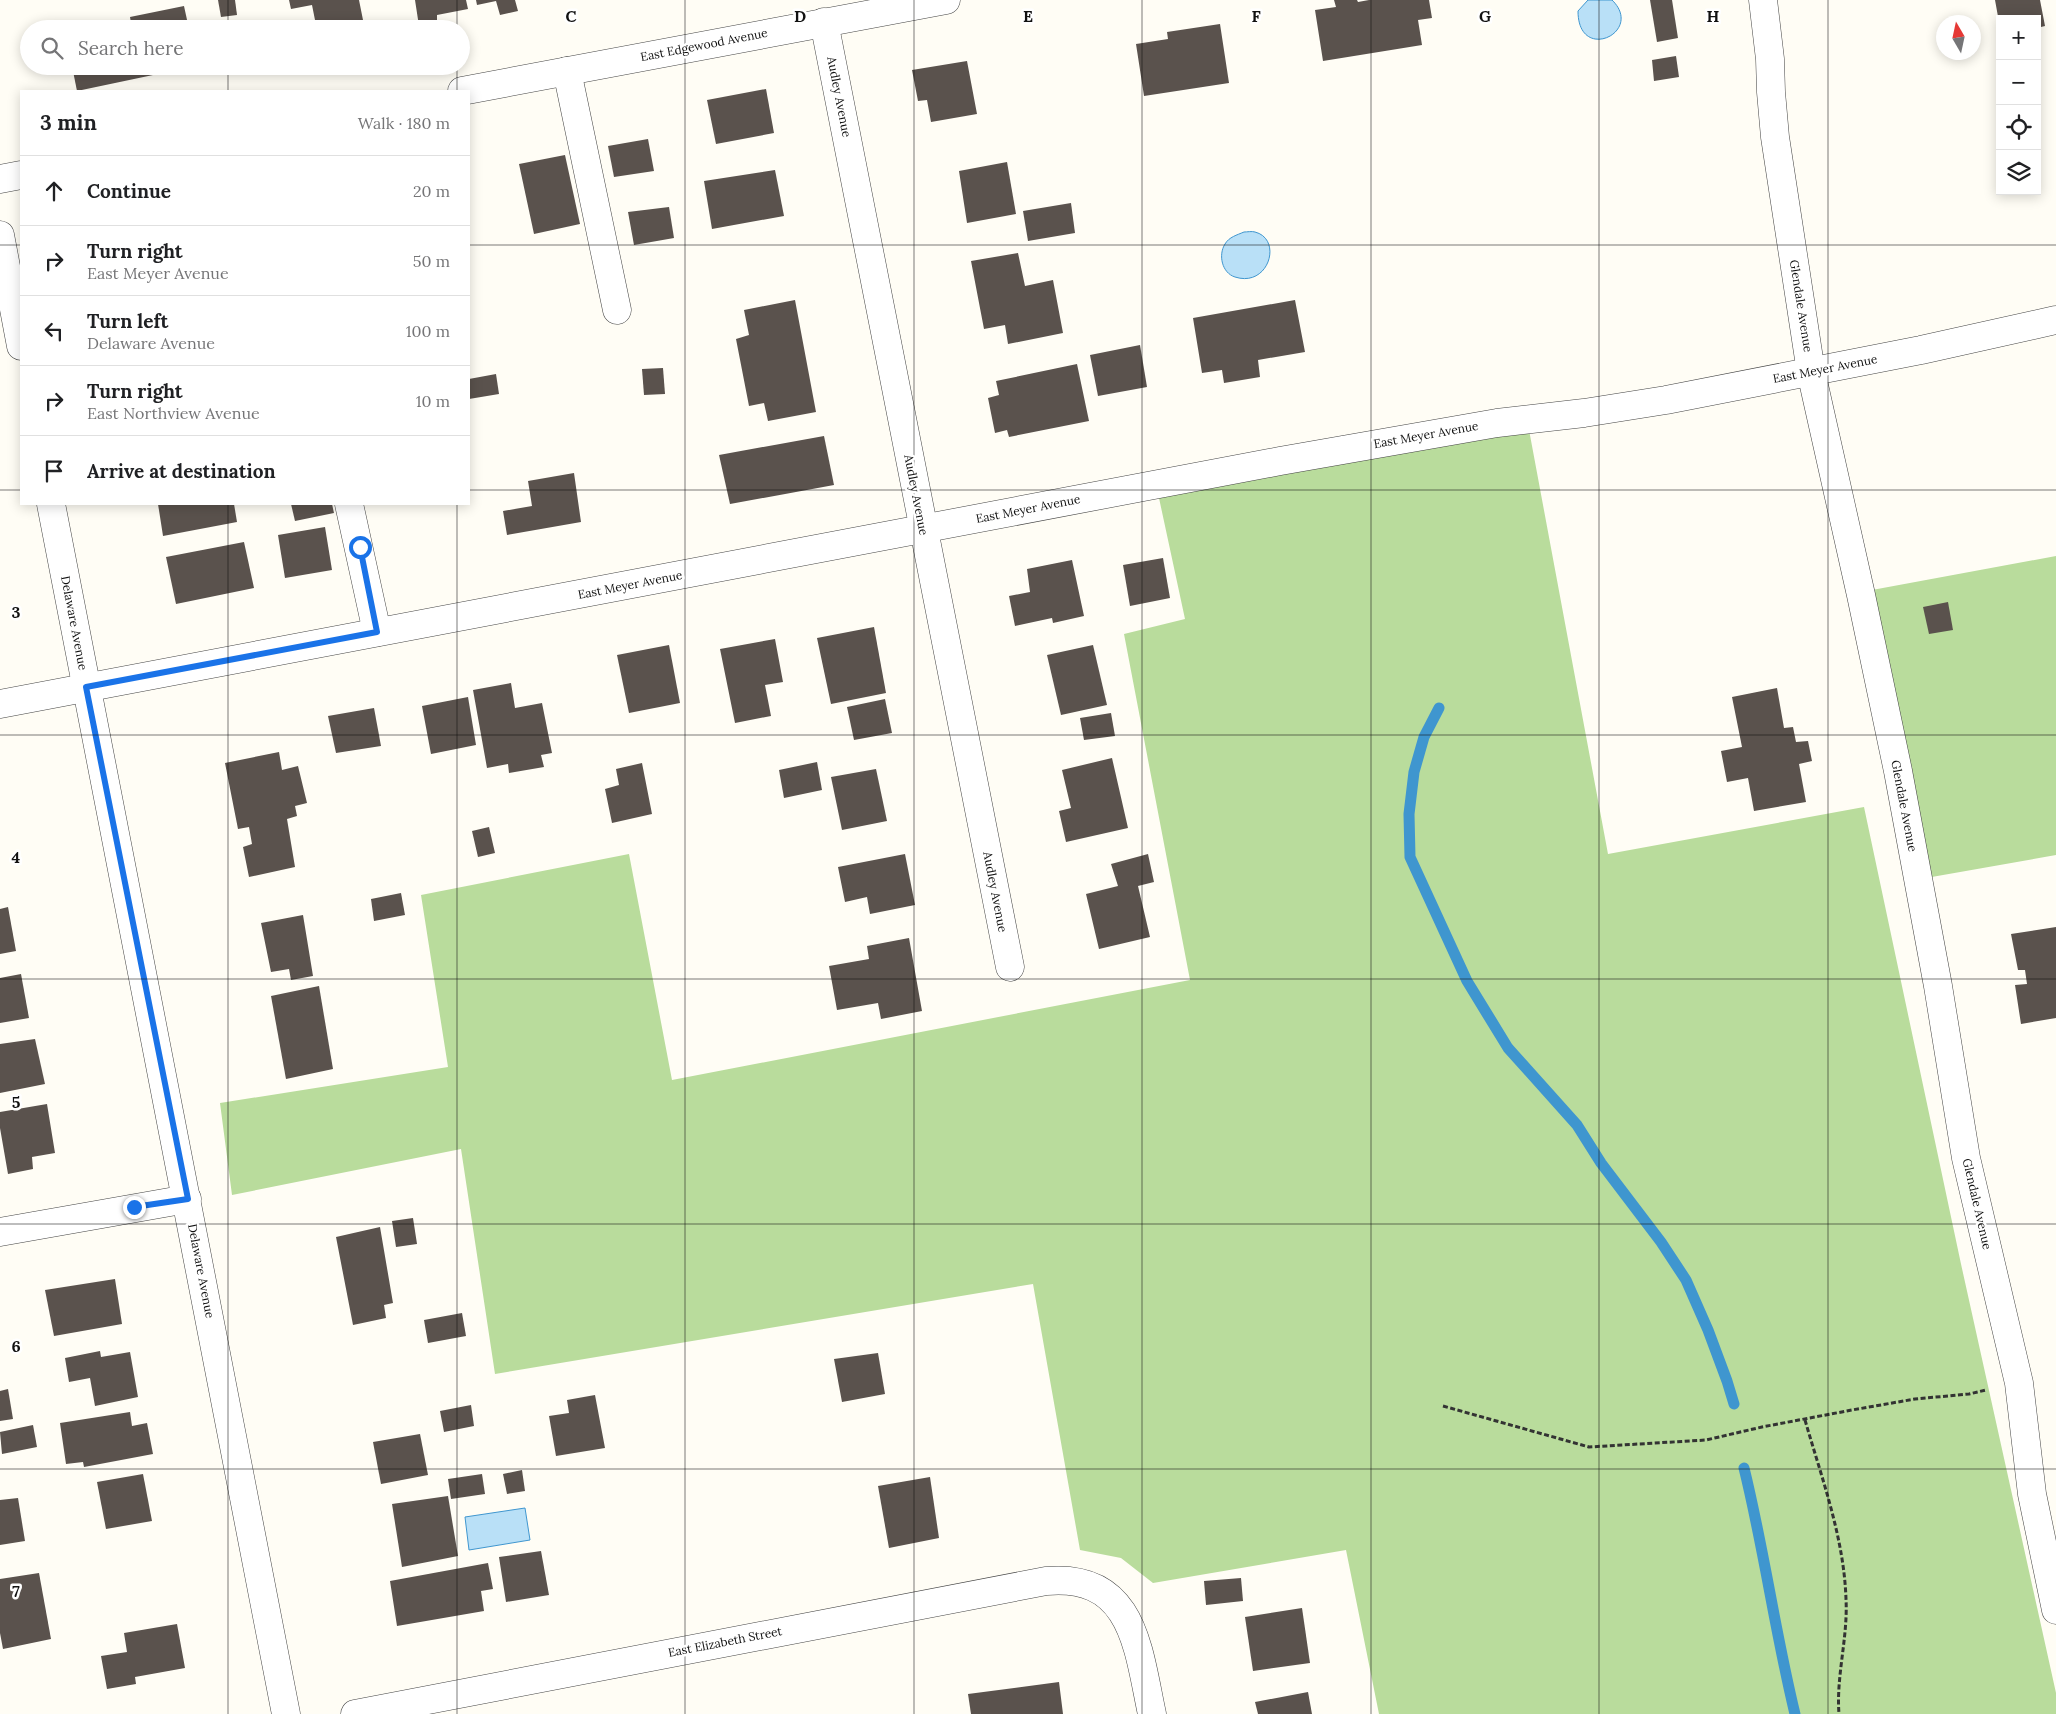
<!DOCTYPE html>
<meta charset="utf-8">
<style>
:root{--surface:#fff;--page:#f6f6f6;--text:#202124;--muted:#757577;--line:#e0e0e0}
body{margin:0;font-family:Lora,serif;background:var(--page);color:var(--text)}
.controls{position:absolute;right:15px;top:15px;display:grid;overflow:hidden;border-radius:0px;box-shadow:0 2px 12px #0003}
.controls button{width:45px;height:45px;display:grid;place-items:center;padding:0;border:0;border-bottom:1px solid var(--line);background:var(--surface);color:var(--text);font:25px sans-serif}
.compass{position:absolute;left:1936px;top:15px;width:45px;height:45px;border-radius:50%;background:var(--surface);box-shadow:0 2px 12px #0003;rotate:351deg}
.stop{position:absolute;width:15px;height:15px;margin:-11px;border:4px solid #1a73e8;border-radius:50%;background:#fff}
.stop.end{background:#1a73e8;border-color:#fff;box-shadow:0 1px 5px #0008}
.list{margin:0;padding:0;list-style:none}
h2{display:flex;justify-content:space-between;align-items:center;height:65px;margin:0;padding:0 20px;font-size:21px}
h2 small{font-size:16px;font-weight:400;color:var(--muted)}
.list li{display:grid;grid-template-columns:32px 1fr auto;gap:15px;align-items:center;box-sizing:border-box;height:70px;padding:0 20px;border-top:1px solid var(--line)}
.list b{display:block;font-size:19px;white-space:nowrap}
.list p{margin:0;font-size:16px;white-space:nowrap;color:var(--muted)}
.list em{font-size:16px;font-style:normal;color:var(--muted)}
.icon{flex:none;width:28px;height:28px;fill:none;stroke:currentColor;stroke-width:2;stroke-linecap:round;stroke-linejoin:round}
.map{position:relative;flex:none;width:2056px;height:1714px;overflow:hidden}
.search{position:absolute;background:var(--surface);box-shadow:0 2px 12px #0003;left:20px;top:20px;width:450px;height:55px;display:flex;align-items:center;gap:12px;box-sizing:border-box;padding:0 18px;border-radius:28px;color:var(--muted);font-size:19px}
.panel{position:absolute;background:var(--surface);box-shadow:0 2px 12px #0003;left:20px;top:90px;width:450px;height:415px;border-radius:0px}
.map>svg:first-child{display:block}
.forest{fill:#b9dc9c}
.water{fill:#b9e0f7;stroke:#3f96cf}
.lines{fill:none;stroke-linecap:round;stroke-linejoin:round}
.stream{stroke:#3f96cf;stroke-width:11}
.building{fill:#5a524d}
.minor-casing{stroke:#444;stroke-width:29}
.path{stroke:#333;stroke-width:3;stroke-dasharray:5 2.5;stroke-linecap:butt}
.minor{stroke:#fff;stroke-width:28}
.route{stroke:#1a73e8;stroke-width:6}
.grid{fill:none;stroke:#111;stroke-width:1;stroke-opacity:0.55}
.labels{text-anchor:middle;stroke-width:5;stroke-linejoin:round;paint-order:stroke}
.street-label{font-size:12px;fill:#111;stroke:#fff}
.grid-label{font-size:16px;text-anchor:middle;font-weight:bold;fill:#111;stroke:#fff;stroke-width:5;stroke-linejoin:round;paint-order:stroke}
</style>
<div class="map">
<svg width="2056" height="1714" viewBox="0 0 2056 1714">
<rect width="100%" height="100%" fill="#fffdf5"/>
<g class="forest">
<path d="M1527,419L1608,854L1864,807L1961,1264L2056,1693V1714H1379L1346,1550L1153,1583L1121,1558L1080,1550L1033,1284L495,1374L461,1149L232,1195L220,1103L448,1067L421,895L629,854L672,1080L1190,980L1124,634L1185,619L1156,484Z"/>
<path d="M2056,556V855L1926,878L1872,590Z"/>
</g>
<g class="water">
<path d="M1588,0H1612C1645,32 1578,64 1578,11Z"/>
<path d="M1244,232C1247,232 1252,231 1255,232C1283,239 1269,288 1235,277C1222,273 1218,255 1225,244C1229,237 1237,235 1244,232Z"/>
<path d="M525,1508L530,1540L469,1550L465,1517Z"/>
</g>
<g class="lines">
<g class="stream">
<path d="M1439,708L1424,737L1414,772L1409,814L1410,857L1467,981L1508,1048L1577,1125L1601,1163L1661,1242L1686,1280L1708,1330L1727,1381L1734,1404"/>
<path d="M1744,1468C1764,1549 1775,1632 1795,1714"/>
</g>
</g>
<g class="building">
<path d="M218,0H235L237,15L221,17Z"/>
<path d="M289,0H359L364,25L334,29L333,22L316,25L312,5L291,9Z"/>
<path d="M415,0H466L468,9L437,15V23L419,26Z"/>
<path d="M476,0H515L518,11L500,15L496,1L477,5Z"/>
<path d="M1334,0H1357L1358,2L1369,0H1429L1432,18L1418,20L1422,45L1323,61L1315,10L1336,7Z"/>
<path d="M1650,0H1672L1678,38L1657,42Z"/>
<path d="M1995,0H2040L2045,26L2037,28V19H2000L1999,22Z"/>
<path d="M184,6L189,29H132L130,17Z"/>
<path d="M1220,24L1229,83L1144,96L1136,44L1168,39L1167,32Z"/>
<path d="M1676,56L1679,77L1654,81L1652,60Z"/>
<path d="M967,61L977,114L931,122L927,100L918,101L912,70Z"/>
<path d="M72,66H191V67L77,91Z"/>
<path d="M766,89L774,133L716,144L707,100Z"/>
<path d="M648,139L654,171L614,177L608,146Z"/>
<path d="M565,155L580,224L534,234L519,164Z"/>
<path d="M1007,162L1016,214L967,223L959,171Z"/>
<path d="M775,170L784,216L712,229L704,181Z"/>
<path d="M1071,203L1075,233L1028,241L1023,211Z"/>
<path d="M669,207L674,238L634,245L628,212Z"/>
<path d="M1018,253L1025,286L1053,280L1063,333L1008,344L1005,325L984,329L971,261Z"/>
<path d="M795,300L816,412L768,421L764,403L749,406L736,339L749,335L744,310Z"/>
<path d="M1295,300L1305,352L1258,360L1260,377L1224,383L1222,370L1202,373L1193,318Z"/>
<path d="M1140,345L1147,387L1098,396L1090,355Z"/>
<path d="M1077,364L1089,421L1009,437L1007,430L995,433L988,398L999,395L996,381Z"/>
<path d="M663,368L665,394L644,395L642,369Z"/>
<path d="M496,374L499,394L469,399V379Z"/>
<path d="M824,436L834,485L730,504L719,455Z"/>
<path d="M574,473L581,522L507,535L503,511L532,506L528,481Z"/>
<path d="M158,504H234L237,522L163,536Z"/>
<path d="M291,504H332L334,513L295,521Z"/>
<path d="M325,527L332,570L285,578L278,535Z"/>
<path d="M244,542L254,588L176,604L166,557Z"/>
<path d="M1163,558L1170,598L1130,606L1123,565Z"/>
<path d="M1072,560L1084,616L1053,623L1052,618L1015,626L1009,596L1030,592L1027,569Z"/>
<path d="M1948,602L1953,630L1929,634L1923,607Z"/>
<path d="M874,627L886,693L831,704L817,638Z"/>
<path d="M775,639L783,682L765,685L771,716L735,723L720,649Z"/>
<path d="M669,645L680,703L629,713L617,655Z"/>
<path d="M1093,645L1107,705L1061,715L1047,655Z"/>
<path d="M511,683L515,708L542,703L552,753L541,755L544,767L509,773L508,764L487,768L473,690Z"/>
<path d="M1777,688L1784,728L1793,727L1796,742L1808,741L1812,761L1799,764L1806,802L1754,811L1748,778L1727,782L1721,751L1742,747L1732,697Z"/>
<path d="M468,697L476,745L431,754L422,706Z"/>
<path d="M885,699L892,733L854,740L847,707Z"/>
<path d="M374,708L381,746L336,753L328,716Z"/>
<path d="M1111,713L1115,736L1084,740L1080,718Z"/>
<path d="M279,752L282,770L298,766L307,803L295,806L297,816L287,819L295,867L249,877L243,847L252,844L249,827L238,829L225,763Z"/>
<path d="M1112,758L1128,828L1066,842L1059,811L1071,808L1062,770Z"/>
<path d="M817,762L822,790L784,798L779,770Z"/>
<path d="M642,763L652,814L612,823L605,789L619,785L616,769Z"/>
<path d="M876,769L887,821L842,830L831,777Z"/>
<path d="M489,827L495,853L478,857L472,831Z"/>
<path d="M905,854L915,905L870,914L867,897L845,902L838,867Z"/>
<path d="M1148,854L1154,882L1138,886L1150,937L1099,949L1086,894L1118,886L1111,864Z"/>
<path d="M401,893L405,915L374,921L371,899Z"/>
<path d="M8,907L16,951L0,954V909Z"/>
<path d="M303,915L313,976L291,980L289,969L271,972L261,923Z"/>
<path d="M2056,927V1018L2021,1024L2015,985L2027,984L2025,970H2018L2011,934Z"/>
<path d="M909,938L922,1011L881,1019L878,1003L837,1010L829,966L869,959L867,946Z"/>
<path d="M21,974L29,1018L0,1023V978Z"/>
<path d="M319,986L333,1069L286,1079L271,996Z"/>
<path d="M35,1039L45,1084L0,1093V1044Z"/>
<path d="M47,1104L55,1153L32,1157L33,1169L8,1174L0,1128V1112Z"/>
<path d="M413,1218L417,1244L396,1247L392,1221Z"/>
<path d="M380,1227L393,1303L384,1305L386,1318L353,1325L336,1237Z"/>
<path d="M115,1279L122,1324L54,1336L45,1290Z"/>
<path d="M462,1313L466,1336L428,1343L424,1320Z"/>
<path d="M100,1351L101,1357L130,1352L138,1397L95,1406L90,1378L69,1382L65,1358Z"/>
<path d="M878,1353L885,1394L842,1402L834,1359Z"/>
<path d="M8,1389L13,1419L0,1421V1391Z"/>
<path d="M595,1395L605,1448L556,1456L549,1416L569,1413L567,1400Z"/>
<path d="M471,1405L474,1426L444,1432L440,1411Z"/>
<path d="M130,1412L132,1426L147,1423L153,1454L84,1467L83,1462L66,1464L60,1423Z"/>
<path d="M33,1425L37,1447L2,1454L0,1432Z"/>
<path d="M420,1434L428,1475L381,1484L373,1442Z"/>
<path d="M522,1470L525,1491L507,1494L503,1474Z"/>
<path d="M143,1474L152,1521L106,1529L97,1482Z"/>
<path d="M482,1474L485,1494L451,1499L448,1479Z"/>
<path d="M930,1477L939,1538L889,1548L878,1486Z"/>
<path d="M448,1496L458,1556L402,1567L392,1504Z"/>
<path d="M18,1498L25,1541L0,1545V1500Z"/>
<path d="M541,1551L549,1595L506,1602L499,1557Z"/>
<path d="M488,1563L493,1589L481,1591L484,1611L397,1626L390,1581Z"/>
<path d="M39,1573L51,1639L3,1649L0,1633V1579Z"/>
<path d="M1241,1578L1243,1601L1206,1605L1204,1581Z"/>
<path d="M1302,1608L1310,1663L1253,1671L1245,1617Z"/>
<path d="M177,1624L185,1668L135,1677L136,1684L107,1689L101,1656L127,1652L124,1633Z"/>
<path d="M1059,1682L1063,1714H971L968,1694Z"/>
<path d="M1308,1692L1312,1714H1258L1255,1702Z"/>
</g>
<g class="lines">
<g class="minor-casing">
<g id="minor">
<path d="M1763,0L1770,59L1771,92L1775,137L1811,372L1861,595L1898,771L1938,986L1966,1158L2019,1383L2032,1494L2056,1610"/>
<path d="M824,22L1010,967"/>
<path d="M567,71L617,310"/>
<path d="M462,91L946,0"/>
<path d="M0,179L21,175"/>
<path d="M0,235L21,346"/>
<path d="M51,504L286,1714"/>
<path d="M349,504L377,632"/>
<path d="M0,704L1280,461L1497,423L1584,413L1666,400L1921,350L2056,320"/>
<path d="M0,1232L187,1199"/>
<path d="M355,1714L1046,1581C1134,1573 1138,1649 1152,1714"/>
</g>
</g>
<g class="path">
<path d="M1443,1406L1589,1447L1706,1440L1762,1427L1852,1410L1915,1399L1969,1394L1986,1390"/>
<path d="M1805,1420C1822,1479 1844,1538 1846,1599C1848,1638 1836,1676 1839,1714"/>
</g>
<use href="#minor" class="minor"/>
</g>
<g class="lines">
<path class="route" d="M134,1207L188,1199L86,687L377,632L360,547"/>
</g>
<path class="grid" d="M228,0V29M457,0V29M685,0V1714M914,0V1714M1142,0V1714M1371,0V1714M1599,0V1714M1828,0V1714M228,66V91M457,66V91M0,245H21M469,245H2056M0,490H21M469,490H2056M228,504V1714M457,504V1714M0,735H2056M0,979H2056M0,1224H2056M0,1469H2056"/>
<g class="labels">
<g class="street-label">
<text transform="translate(704 45) rotate(-11)" y="4">East Edgewood Avenue</text>
<text transform="translate(839 97) rotate(79)" y="4">Audley Avenue</text>
<text transform="translate(1801 306) rotate(81)" y="4">Glendale Avenue</text>
<text transform="translate(1825 369) rotate(-11)" y="4">East Meyer Avenue</text>
<text transform="translate(1426 435) rotate(-10)" y="4">East Meyer Avenue</text>
<text transform="translate(916 495) rotate(79)" y="4">Audley Avenue</text>
<text transform="translate(1028 509) rotate(-11)" y="4">East Meyer Avenue</text>
<text transform="translate(630 585) rotate(-11)" y="4">East Meyer Avenue</text>
<text transform="translate(74 623) rotate(79)" y="4">Delaware Avenue</text>
<text transform="translate(1904 806) rotate(79)" y="4">Glendale Avenue</text>
<text transform="translate(995 892) rotate(79)" y="4">Audley Avenue</text>
<text transform="translate(1977 1204) rotate(77)" y="4">Glendale Avenue</text>
<text transform="translate(201 1271) rotate(79)" y="4">Delaware Avenue</text>
<text transform="translate(725 1642) rotate(-11)" y="4">East Elizabeth Street</text>
</g>
</g>
<g class="grid-label">
<text x="571" y="22">C</text>
<text x="800" y="22">D</text>
<text x="1028" y="22">E</text>
<text x="1256" y="22">F</text>
<text x="1485" y="22">G</text>
<text x="1713" y="22">H</text>
<text x="16" y="618">3</text>
<text x="16" y="863">4</text>
<text x="16" y="1108">5</text>
<text x="16" y="1352">6</text>
<text x="16" y="1597">7</text>
</g>
</svg>
<div class="controls">
<button>+</button>
<button>−</button>
<button><svg class="icon" aria-label="locate" viewBox="0 0 24 24"><circle cx="12" cy="12" r="6"/><path d="M12 2v4M12 18v4M2 12h4M18 12h4"/></svg></button>
<button><svg class="icon" aria-label="layers" viewBox="0 0 24 24"><path d="M12 4l9 5-9 5-9-5zM3 14l9 5 9-5"/></svg></button>
</div>
<svg class="compass" viewBox="-18 -18 36 36"><path d="M0-13l5 13h-10z" fill="#e53935"/><path d="M0 13l5-13h-10z" fill="#757577"/></svg>
<div class="stop" style="left:360px;top:547px"></div>
<div class="stop end" style="left:134px;top:1207px"></div>
<div class="search"><svg class="icon" aria-label="search" viewBox="0 0 24 24"><circle cx="10" cy="10" r="6"/><path d="M15 15l6 6"/></svg>Search here</div>
<section class="panel">
<h2>3 min<small>Walk · 180 m</small></h2>
<ul class="list">
<li><svg class="icon" aria-label="ahead" viewBox="0 0 24 24"><path d="M12 20V5M6 11l6-6 6 6"/></svg><div><b>Continue</b></div><em>20 m</em></li>
<li><svg class="icon" aria-label="right" viewBox="0 0 24 24"><path d="M7 20v-9h11M14 6l5 5-5 5"/></svg><div><b>Turn right</b><p>East Meyer Avenue</p></div><em>50 m</em></li>
<li><svg class="icon" aria-label="left" viewBox="0 0 24 24"><path d="M17 20v-9H6M10 6l-5 5 5 5"/></svg><div><b>Turn left</b><p>Delaware Avenue</p></div><em>100 m</em></li>
<li><svg class="icon" aria-label="right" viewBox="0 0 24 24"><path d="M7 20v-9h11M14 6l5 5-5 5"/></svg><div><b>Turn right</b><p>East Northview Avenue</p></div><em>10 m</em></li>
<li><svg class="icon" aria-label="arrive" viewBox="0 0 24 24"><path d="M6 21V4h12l-3 4 3 4H6"/></svg><div><b>Arrive at destination</b></div></li>
</ul>
</section>
</div>
